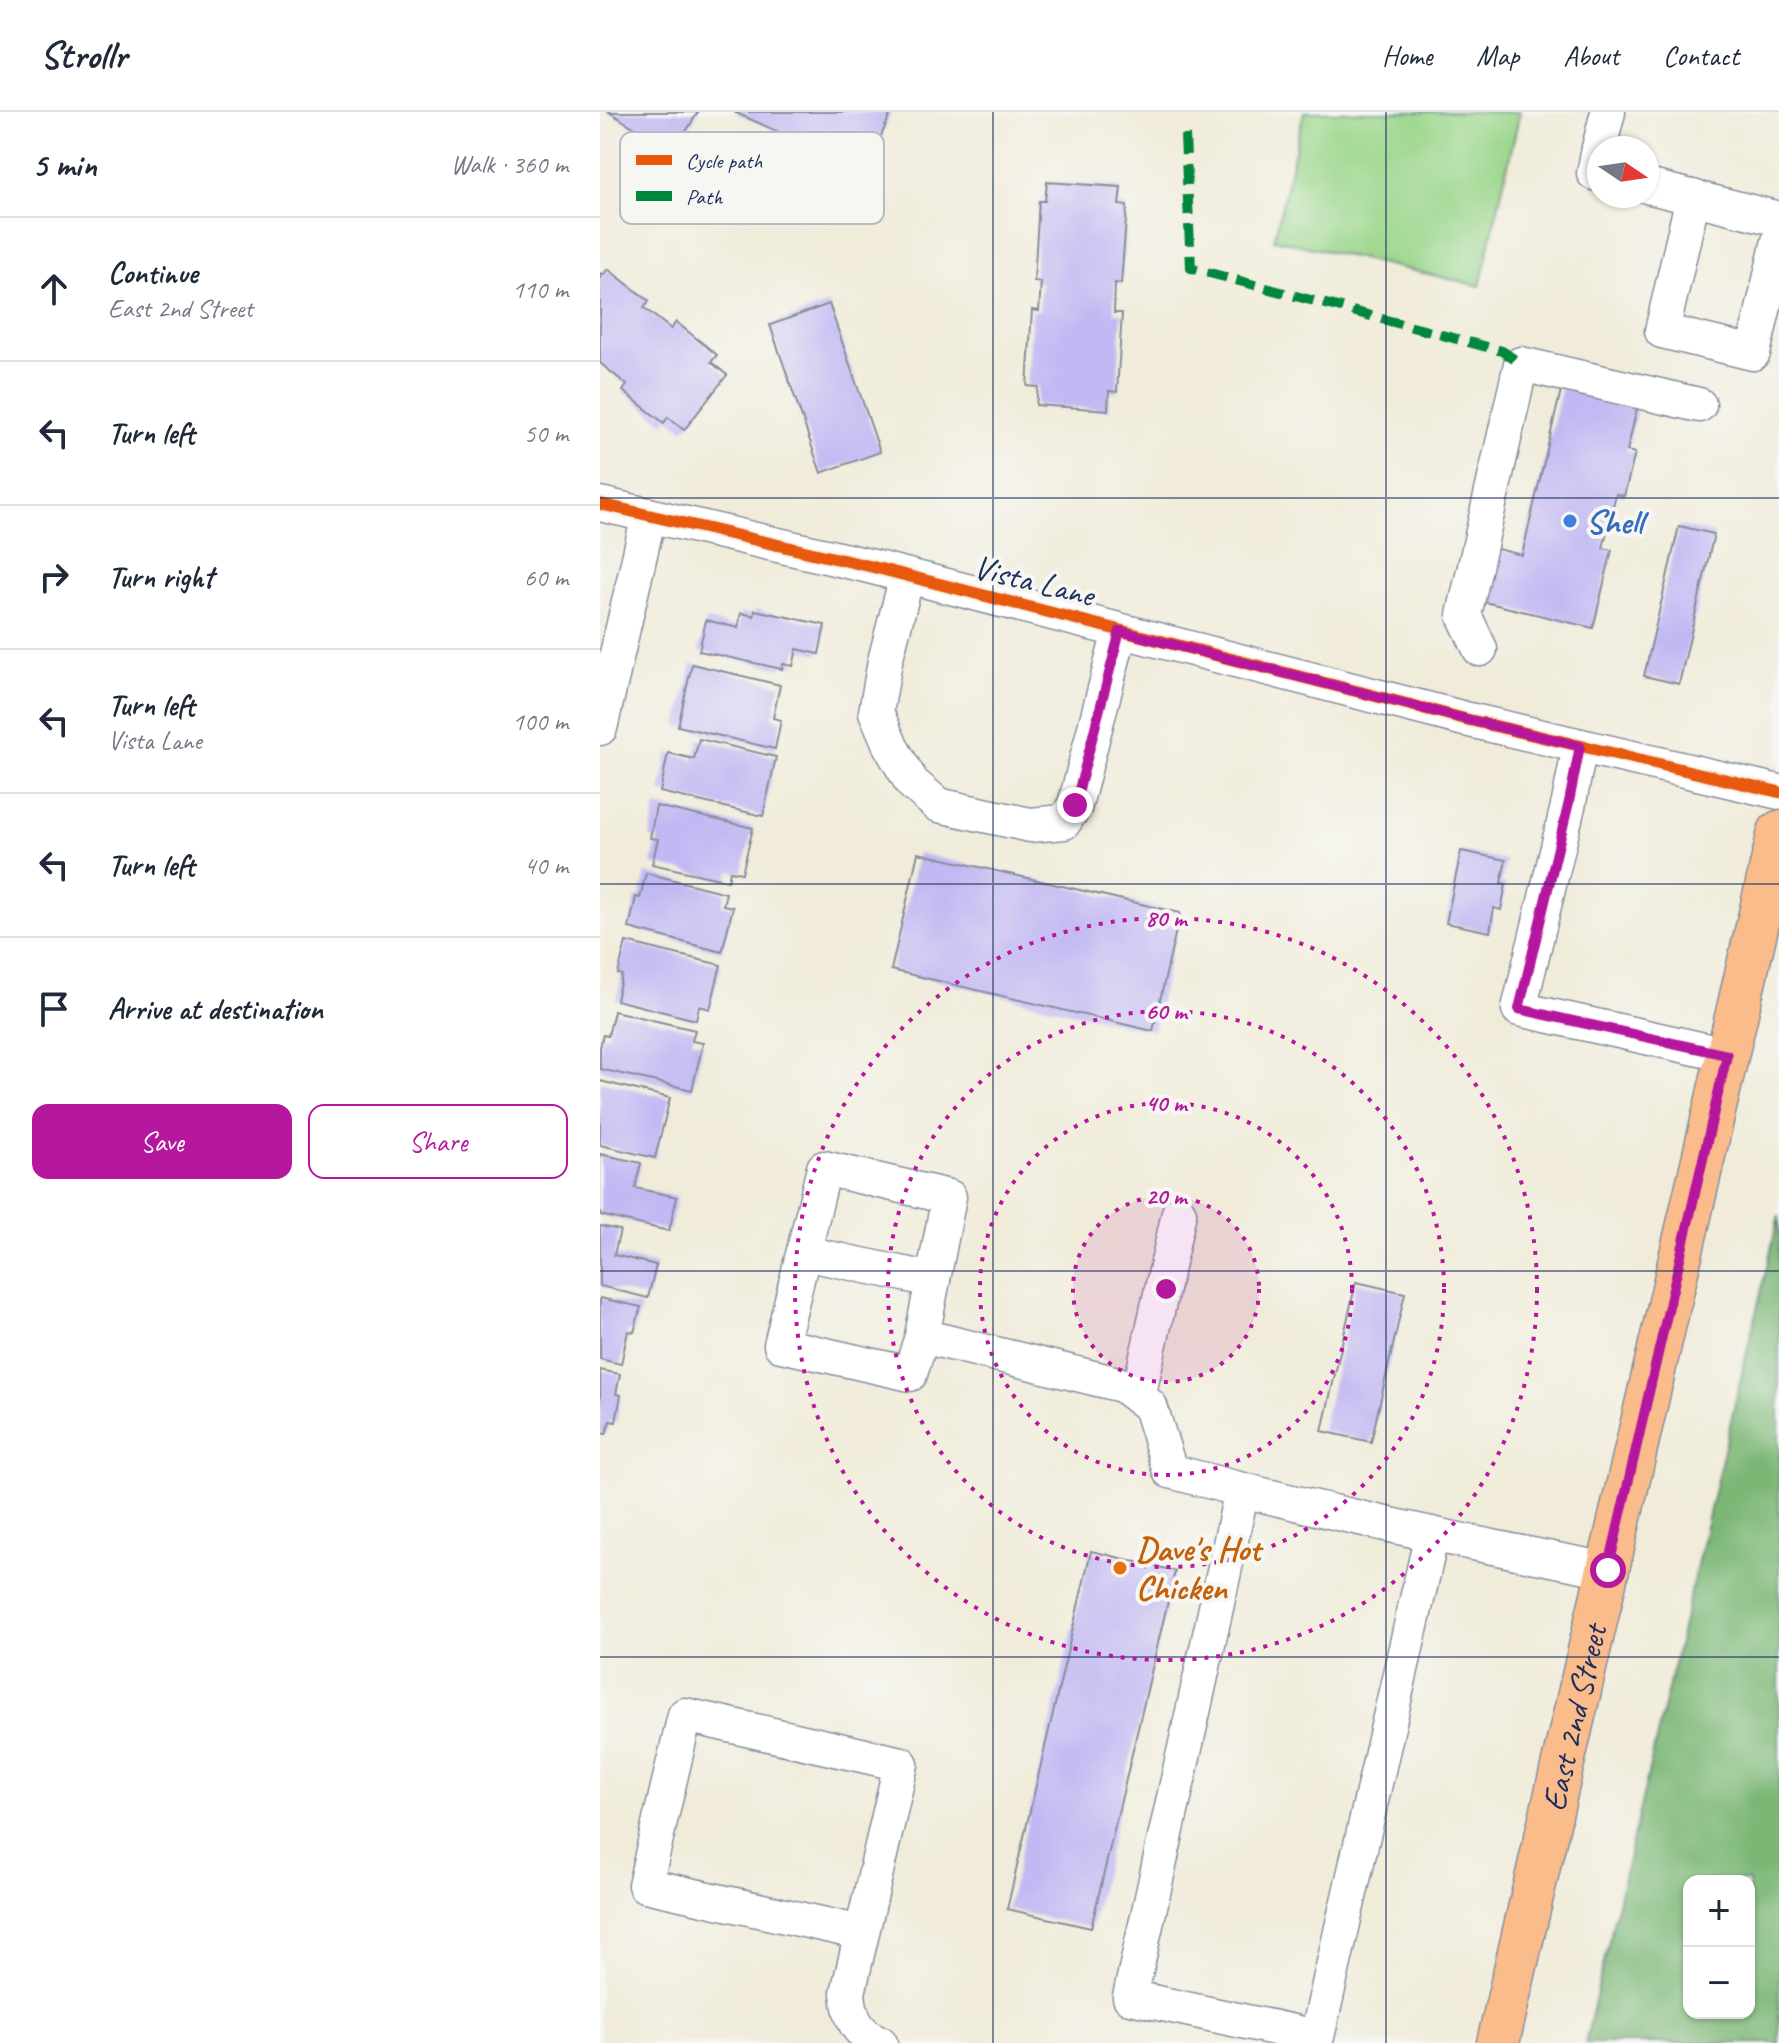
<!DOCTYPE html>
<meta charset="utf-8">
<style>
:root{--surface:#fff;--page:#f6f6f7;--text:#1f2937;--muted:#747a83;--line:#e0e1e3;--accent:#b5179e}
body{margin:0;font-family:Caveat,sans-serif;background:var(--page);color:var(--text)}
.controls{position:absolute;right:24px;bottom:24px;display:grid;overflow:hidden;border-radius:16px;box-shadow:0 2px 6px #0004}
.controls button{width:72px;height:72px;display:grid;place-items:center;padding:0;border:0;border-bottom:2px solid var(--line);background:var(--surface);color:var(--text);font:40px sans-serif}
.compass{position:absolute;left:987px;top:24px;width:72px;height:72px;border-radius:50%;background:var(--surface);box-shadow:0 2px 6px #0004;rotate:103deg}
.stop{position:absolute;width:24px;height:24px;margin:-18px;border:6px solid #b5179e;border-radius:50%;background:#fff}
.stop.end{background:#b5179e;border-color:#fff;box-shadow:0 2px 8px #0008}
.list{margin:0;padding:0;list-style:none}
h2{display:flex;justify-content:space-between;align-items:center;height:104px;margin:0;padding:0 32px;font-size:34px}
h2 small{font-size:26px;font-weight:400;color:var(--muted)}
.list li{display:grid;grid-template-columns:52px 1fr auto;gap:24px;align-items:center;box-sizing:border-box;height:144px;padding:0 32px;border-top:2px solid var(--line)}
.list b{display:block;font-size:30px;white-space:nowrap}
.list p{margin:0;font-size:26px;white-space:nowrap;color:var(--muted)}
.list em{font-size:26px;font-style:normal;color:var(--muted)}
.actions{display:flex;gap:16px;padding:24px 32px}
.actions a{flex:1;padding:18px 0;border:2px solid var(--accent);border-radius:16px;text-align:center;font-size:28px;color:var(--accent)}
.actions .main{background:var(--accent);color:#fff}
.icon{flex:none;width:44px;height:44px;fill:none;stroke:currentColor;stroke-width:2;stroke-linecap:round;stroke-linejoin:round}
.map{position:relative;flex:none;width:1179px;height:1931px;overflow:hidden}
header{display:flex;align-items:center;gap:48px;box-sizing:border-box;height:112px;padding:0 40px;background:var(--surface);border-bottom:2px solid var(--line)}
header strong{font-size:38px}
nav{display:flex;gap:44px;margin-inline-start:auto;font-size:28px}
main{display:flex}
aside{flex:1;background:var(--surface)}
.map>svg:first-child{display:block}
.green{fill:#9ad68a;stroke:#5a8274;stroke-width:2}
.forest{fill:#7bb776;stroke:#4b736a;stroke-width:2;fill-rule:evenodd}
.building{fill:#c2b8f3}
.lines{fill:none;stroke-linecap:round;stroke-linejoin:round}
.minor-casing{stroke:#868e9c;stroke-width:37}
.major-casing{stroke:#868e9c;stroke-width:45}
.minor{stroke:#fff;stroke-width:34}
.major{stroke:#fabc8b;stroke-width:42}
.quiet{stroke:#00873e;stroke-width:10;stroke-dasharray:20 10;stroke-linecap:butt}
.cycleway-casing{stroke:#f6f6f2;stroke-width:17}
.cycleway{stroke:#e8590c;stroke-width:12}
.route{stroke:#b5179e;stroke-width:10}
.grid{fill:none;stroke:#1b2f5e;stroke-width:2;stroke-opacity:0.55}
.ring{fill:none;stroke:#b5179e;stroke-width:4;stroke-dasharray:4 8}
.shop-dot{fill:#3f7fe0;stroke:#f6f6f2;stroke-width:3}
.food-dot{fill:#e8710a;stroke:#f6f6f2;stroke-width:3}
.labels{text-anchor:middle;stroke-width:8;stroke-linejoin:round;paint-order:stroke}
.shop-label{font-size:34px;font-weight:bold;fill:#366cbe;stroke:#f6f6f2;text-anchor:start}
.street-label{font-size:34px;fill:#1b2f5e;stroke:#f6f6f2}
.food-label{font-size:34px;font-weight:bold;fill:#c56008;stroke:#f6f6f2;text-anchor:start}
.key{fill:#f6f6f2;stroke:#b4bac6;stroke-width:2}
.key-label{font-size:22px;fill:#1b2f5e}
.centre{fill:#b5179e;stroke:#f6f6f2;stroke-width:4}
.ring-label{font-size:24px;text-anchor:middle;font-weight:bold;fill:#b5179e;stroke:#f6f6f2;stroke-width:8;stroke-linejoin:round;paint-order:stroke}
</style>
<header>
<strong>Strollr</strong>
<nav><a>Home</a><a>Map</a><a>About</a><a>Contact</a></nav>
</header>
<main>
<aside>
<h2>5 min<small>Walk · 360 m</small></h2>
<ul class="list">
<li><svg class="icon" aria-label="ahead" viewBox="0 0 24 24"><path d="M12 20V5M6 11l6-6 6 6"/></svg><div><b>Continue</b><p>East 2nd Street</p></div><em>110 m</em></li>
<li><svg class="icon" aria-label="left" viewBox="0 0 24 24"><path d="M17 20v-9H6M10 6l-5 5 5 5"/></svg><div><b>Turn left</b></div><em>50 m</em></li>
<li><svg class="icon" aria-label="right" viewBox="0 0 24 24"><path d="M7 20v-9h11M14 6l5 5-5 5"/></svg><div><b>Turn right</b></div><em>60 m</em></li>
<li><svg class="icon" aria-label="left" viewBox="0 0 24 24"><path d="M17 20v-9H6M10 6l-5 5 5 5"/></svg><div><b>Turn left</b><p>Vista Lane</p></div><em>100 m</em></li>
<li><svg class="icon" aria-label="left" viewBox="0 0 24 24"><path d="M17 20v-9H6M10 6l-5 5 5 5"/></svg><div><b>Turn left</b></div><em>40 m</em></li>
<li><svg class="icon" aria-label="arrive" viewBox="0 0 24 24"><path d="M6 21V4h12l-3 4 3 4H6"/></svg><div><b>Arrive at destination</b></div></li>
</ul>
<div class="actions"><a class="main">Save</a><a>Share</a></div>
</aside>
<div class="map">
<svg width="1179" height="1931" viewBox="0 0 1179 1931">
<rect width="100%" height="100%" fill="#f6f6f2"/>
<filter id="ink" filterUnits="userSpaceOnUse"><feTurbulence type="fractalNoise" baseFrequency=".0125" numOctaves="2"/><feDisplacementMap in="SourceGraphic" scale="16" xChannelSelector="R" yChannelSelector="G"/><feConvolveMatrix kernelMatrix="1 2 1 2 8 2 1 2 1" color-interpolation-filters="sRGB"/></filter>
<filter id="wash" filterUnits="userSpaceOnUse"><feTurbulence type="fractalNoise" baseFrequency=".006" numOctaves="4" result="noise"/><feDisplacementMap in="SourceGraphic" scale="32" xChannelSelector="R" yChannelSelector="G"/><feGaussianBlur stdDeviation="1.8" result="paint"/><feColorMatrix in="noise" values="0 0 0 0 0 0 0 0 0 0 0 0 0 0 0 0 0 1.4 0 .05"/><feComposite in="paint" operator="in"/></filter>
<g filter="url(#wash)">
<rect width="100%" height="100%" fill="#f1ecda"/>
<path class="green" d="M704,0H920L880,174L674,127Z"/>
<path class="forest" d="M1179,1103V1931H985ZM1089,1769H1149V1901H1089Z"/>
<g id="blocks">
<g class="building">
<path d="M9,0H98L79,31L64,21L58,30Z"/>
<path d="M134,0H289L291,1L266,59Z"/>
<path d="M447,70L521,75L519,93L527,94L521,172L515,171L514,201H522L517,280L509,279L508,298L436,293L438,275L427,274L432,198L439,199L441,170L434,169L439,89H445Z"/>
<path d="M8,157L49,189L44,196L71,217L76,210L117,243L111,250L127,263L84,318L68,305L64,311L23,279L27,273L0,251V161L3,163Z"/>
<path d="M229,192L280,340L221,361L170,213Z"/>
<path d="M962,274L1038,292L1027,339L1035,341L1024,384L1016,382L1003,436L1012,438L993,516L872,487L885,434L922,443Z"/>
<path d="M1079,414L1114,422L1079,572L1044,564Z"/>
<path d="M155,498L225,513L219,542L197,537L193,554L183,552L182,557L99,539L106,508L138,516L141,501L154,504Z"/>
<path d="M92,552L180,573L173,606L181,608L175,637L78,614Z"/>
<path d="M99,627L176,645L163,704L60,680L68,641L94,647Z"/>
<path d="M56,694L153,716L142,761L130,759L128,769L52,752L58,727L50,726Z"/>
<path d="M861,739L906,748L901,771L906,772L901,798L894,796L890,820L846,811Z"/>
<path d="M318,741L580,801L553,919L291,858Z"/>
<path d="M46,761L126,781L123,793L133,795L122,840L29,816L36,785L40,786Z"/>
<path d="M26,830L121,853L110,897L99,894L96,908L16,888L22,863L18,862Z"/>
<path d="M14,899L95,918L92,929L103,931L92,978L0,957V935L3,923L8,924Z"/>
<path d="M0,969L70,986L55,1046L0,1033Z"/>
<path d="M0,1042L41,1051L35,1076L77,1085L69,1119L0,1103Z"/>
<path d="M0,1114L20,1118L14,1143L56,1153L48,1186L0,1174Z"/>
<path d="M756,1170L805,1181L771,1330L722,1319Z"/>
<path d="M0,1186L41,1195L34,1220L28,1219L21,1252L0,1247Z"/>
<path d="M0,1258L20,1262L16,1282L21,1283L16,1310L10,1309L6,1322L0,1321Z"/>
<path d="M491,1439L575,1459L491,1816L407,1797Z"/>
</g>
</g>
</g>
<g filter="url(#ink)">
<use href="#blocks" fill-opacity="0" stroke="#868e9c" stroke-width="2"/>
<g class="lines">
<g class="minor-casing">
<g id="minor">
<path d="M999,36L1008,0"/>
<path d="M999,37L994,61L999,62"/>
<path d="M1047,74L1179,107"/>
<path d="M1093,85L1062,219L1153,241L1179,129"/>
<path d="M0,392L269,454L865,607L1179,680"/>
<path d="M307,464L285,549L276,600L291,635L312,671L338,693L430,713L464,710L475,693L520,519"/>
<path d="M880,537L864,503L921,252L1099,293"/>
<path d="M0,616L49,403"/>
<path d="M980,634L969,690L919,897L1127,943"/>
<path d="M204,1141L333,1168"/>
<path d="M322,1224L349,1085L224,1056L181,1233L310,1262L322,1224L522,1273L550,1294L570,1359C715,1398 861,1430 1008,1458"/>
<path d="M538,1285L579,1101"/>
<path d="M642,1378L530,1885L717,1925L832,1422"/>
<path d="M262,1821L45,1773L85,1603L301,1652L248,1881C250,1905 256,1921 280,1931"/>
</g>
</g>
<g class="major-casing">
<g id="major">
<path id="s1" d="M898,1931L1179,720"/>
</g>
</g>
<use href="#minor" class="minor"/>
<use href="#major" class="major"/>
<path class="quiet" d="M585,23L591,156L902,239L921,252"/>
<g class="cycleway-casing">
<path id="cycleway" d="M0,392L269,454L865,607L1179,680"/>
</g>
<use href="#cycleway" class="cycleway"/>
</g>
</g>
<g class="lines" filter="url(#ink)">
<path class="route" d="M475,693L520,519L865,607L980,634L969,690L919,897L1127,943L1008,1458"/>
</g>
<path class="grid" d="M393,0V1931M786,0V1931M0,386H1179M0,772H1179M0,1159H1179M0,1545H1179"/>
<circle cx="566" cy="1177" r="93" fill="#b5179e" fill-opacity=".12"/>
<g class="ring">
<circle cx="566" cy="1177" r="93"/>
<circle cx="566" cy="1177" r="186"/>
<circle cx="566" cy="1177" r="278"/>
<circle cx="566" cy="1177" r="371"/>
</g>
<circle class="shop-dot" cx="970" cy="409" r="8"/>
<circle class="food-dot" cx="520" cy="1456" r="8"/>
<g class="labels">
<g class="shop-label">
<text x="986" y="421">Shell</text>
</g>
<g class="street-label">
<text transform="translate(434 468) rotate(14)" y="12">Vista Lane</text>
<text dy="12" stroke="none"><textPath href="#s1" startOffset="334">East 2nd Street</textPath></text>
</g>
<g class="food-label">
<text x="536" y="1448">Dave's Hot<tspan x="536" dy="39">Chicken</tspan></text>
</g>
</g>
<rect x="20" y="20" width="264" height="92" rx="12" class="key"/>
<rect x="36" y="43" width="36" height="10" fill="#e8590c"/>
<rect x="36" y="79" width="36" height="10" fill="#00873e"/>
<g class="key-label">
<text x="86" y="56">Cycle path</text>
<text x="86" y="92">Path</text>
</g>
<circle cx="566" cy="1177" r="12" class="centre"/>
<g class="ring-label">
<text x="566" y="814">80 m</text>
<text x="566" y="907">60 m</text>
<text x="566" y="999">40 m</text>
<text x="566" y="1092">20 m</text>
</g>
</svg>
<div class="controls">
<button>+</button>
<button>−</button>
</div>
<svg class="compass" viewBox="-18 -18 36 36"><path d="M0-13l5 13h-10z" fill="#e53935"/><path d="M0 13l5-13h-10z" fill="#747a83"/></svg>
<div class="stop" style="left:1008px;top:1458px"></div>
<div class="stop end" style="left:475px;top:693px"></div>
</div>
</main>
